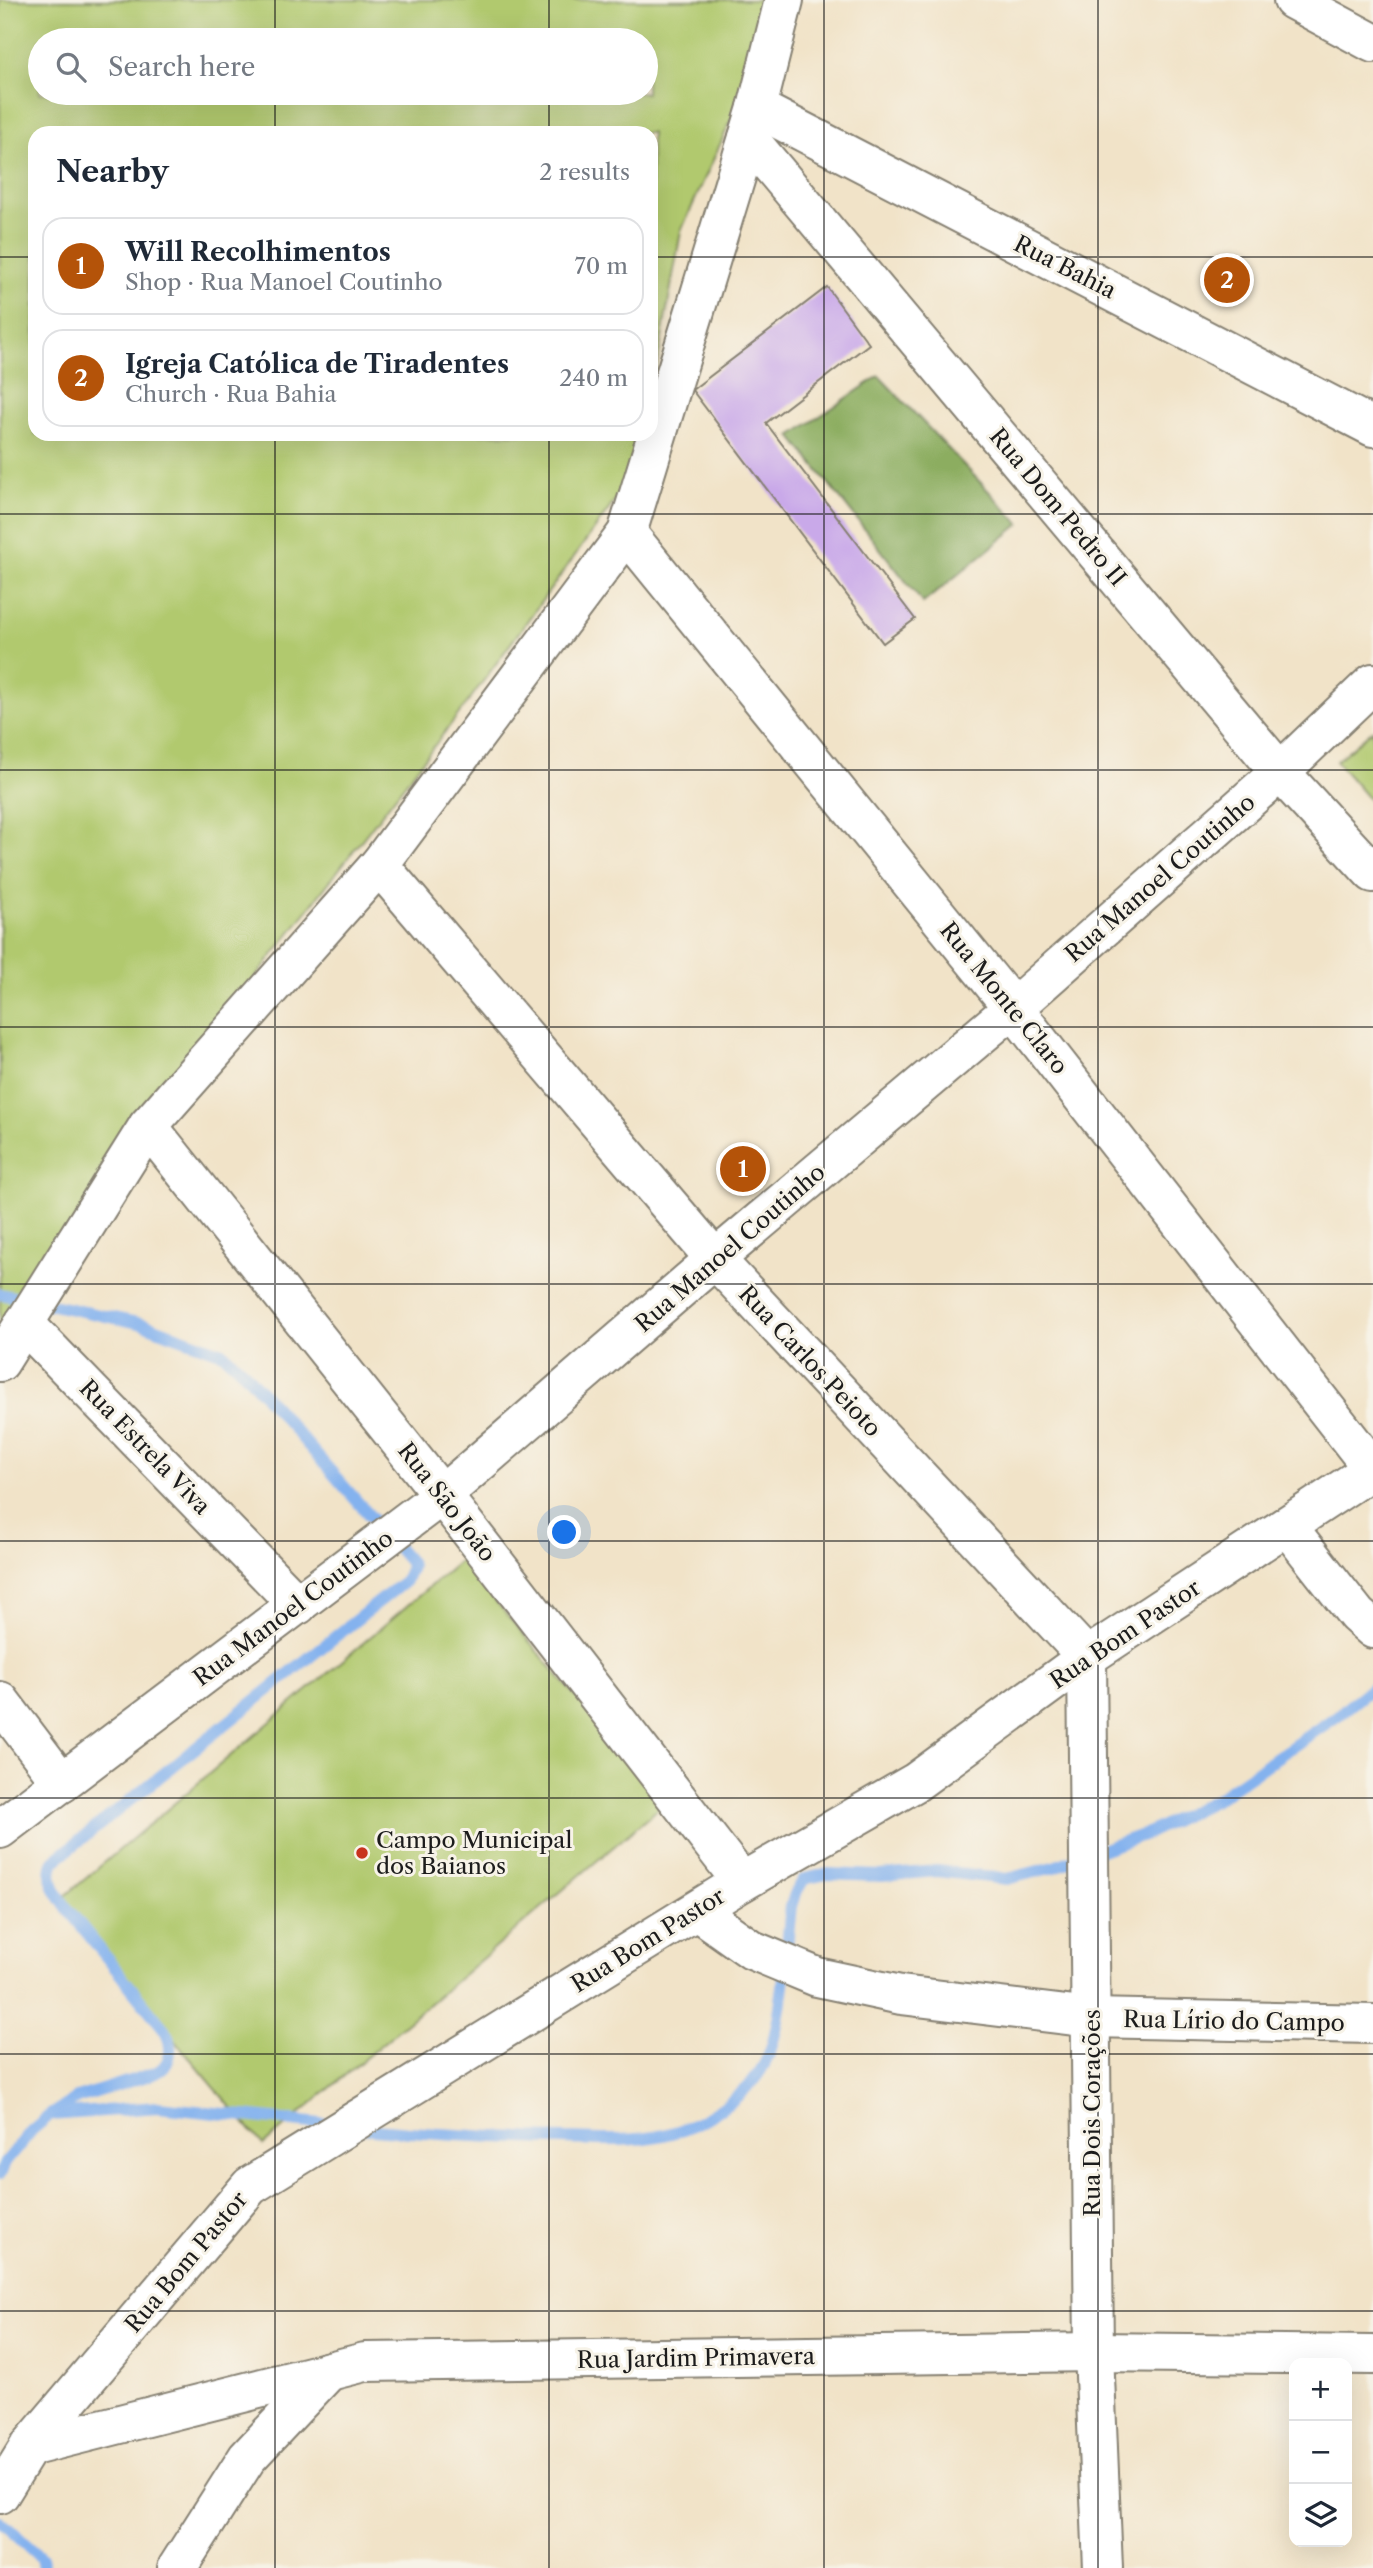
<!DOCTYPE html>
<meta charset="utf-8">
<style>
:root{--surface:#fff;--page:#f2f2f3;--text:#1f2937;--muted:#747a83;--line:#e0e1e3;--accent:#b45309}
body{margin:0;font-family:"Libre Caslon Text",serif;background:var(--page);color:var(--text)}
.controls{position:absolute;right:21px;bottom:21px;display:grid;overflow:hidden;border-radius:14px;box-shadow:0 7px 28px #0002}
.controls button{width:63px;height:63px;display:grid;place-items:center;padding:0;border:0;border-bottom:2px solid var(--line);background:var(--surface);color:var(--text);font:35px sans-serif}
.you{position:absolute;left:565px;top:1533px;width:24px;height:24px;margin:-18px;border:5px solid #fff;border-radius:50%;background:#1a73e8;box-shadow:0 0 0 10px #1a73e833}
.badge{display:grid;place-items:center;width:46px;height:46px;border-radius:50%;background:var(--accent);color:#fff;font-size:23px;font-weight:700}
.pin{position:absolute;translate:-50% -50%;border:4px solid #fff;box-shadow:0 2px 7px #0006}
.list{margin:0;padding:0;list-style:none}
h2{display:flex;justify-content:space-between;align-items:center;height:91px;margin:0;padding:0 28px;font-size:30px}
h2 small{font-size:23px;font-weight:400;color:var(--muted)}
.list li{display:grid;grid-template-columns:46px 1fr auto;gap:21px;align-items:center;box-sizing:border-box;height:98px;margin:0 14px 14px;padding:0 14px;border:2px solid var(--line);border-radius:21px}
.list b{display:block;font-size:26px;white-space:nowrap}
.list p{margin:0;font-size:23px;white-space:nowrap;color:var(--muted)}
.list em{font-size:23px;font-style:normal;color:var(--muted)}
.icon{flex:none;width:38px;height:38px;fill:none;stroke:currentColor;stroke-width:2;stroke-linecap:round;stroke-linejoin:round}
.map{position:relative;flex:none;width:1373px;height:2568px;overflow:hidden}
.search{position:absolute;background:var(--surface);box-shadow:0 7px 28px #0002;left:28px;top:28px;width:630px;height:77px;display:flex;align-items:center;gap:18px;box-sizing:border-box;padding:0 24px;border-radius:38px;color:var(--muted);font-size:26px}
.panel{position:absolute;background:var(--surface);box-shadow:0 7px 28px #0002;left:28px;top:126px;width:630px;height:315px;border-radius:21px}
.map>svg:first-child{display:block}
.green{fill:#b1c96e;stroke:#667245;stroke-width:2;fill-rule:evenodd}
.forest{fill:#8cad61;stroke:#54643e;stroke-width:2}
.lines{fill:none;stroke-linecap:round;stroke-linejoin:round}
.stream{stroke:#84b2ee;stroke-width:12}
.building{fill:#c9a9e9}
.street-casing{stroke:#868072;stroke-width:42}
.secondary-casing{stroke:#868072;stroke-width:42}
.street{stroke:#fff;stroke-width:38}
.secondary{stroke:#fff;stroke-width:38}
.grid{fill:none;stroke:#1c1c1c;stroke-width:2;stroke-opacity:0.55}
.poi-dot{fill:#c8321e;stroke:#f7f3e8;stroke-width:2.5}
.labels{text-anchor:middle;stroke-width:6;stroke-linejoin:round;paint-order:stroke}
.street-label{font-size:23px;fill:#1c1c1c;stroke:#f7f3e8}
.poi-label{font-size:23px;fill:#1c1c1c;stroke:#f7f3e8;text-anchor:start}
</style>
<div class="map">
<svg width="1373" height="2568" viewBox="0 0 1373 2568">
<rect width="100%" height="100%" fill="#f7f3e8"/>
<filter id="ink" filterUnits="userSpaceOnUse"><feTurbulence type="fractalNoise" baseFrequency=".0143" numOctaves="2"/><feDisplacementMap in="SourceGraphic" scale="14" xChannelSelector="R" yChannelSelector="G"/><feConvolveMatrix kernelMatrix="1 2 1 2 8 2 1 2 1" color-interpolation-filters="sRGB"/></filter>
<filter id="wash" filterUnits="userSpaceOnUse"><feTurbulence type="fractalNoise" baseFrequency=".00686" numOctaves="4" result="noise"/><feDisplacementMap in="SourceGraphic" scale="28" xChannelSelector="R" yChannelSelector="G"/><feGaussianBlur stdDeviation="1.57" result="paint"/><feColorMatrix in="noise" values="0 0 0 0 0 0 0 0 0 0 0 0 0 0 0 0 0 1.4 0 .05"/><feComposite in="paint" operator="in"/></filter>
<g filter="url(#wash)">
<rect width="100%" height="100%" fill="#f1e3c8"/>
<g class="green">
<path d="M0,0H782L769,36L681,231L651,399V133H35V434H645L639,468L468,702L122,1151L0,1329ZM40,40H646V93H40Z"/>
<path d="M1373,730V804L1336,761Z"/>
<path d="M461,1560L665,1803L263,2145L58,1902Z"/>
</g>
<path class="forest" d="M879,376L1020,524L923,603L791,436Z"/>
<g class="lines">
<g class="stream">
<path d="M0,1294L143,1324L223,1353L246,1374L410,1562L411,1567L405,1581L54,1861C46,1879 56,1892 66,1907L165,2030C173,2046 173,2064 155,2073L77,2098L50,2115L32,2130L5,2163L0,2175"/>
<path d="M50,2115L158,2107L330,2125"/>
<path d="M362,2128C429,2134 496,2138 563,2139C597,2140 631,2142 664,2135C700,2127 748,2096 765,2063C783,2028 786,1947 791,1906L795,1894L804,1879L827,1874L881,1876L937,1871L1007,1879L1054,1867L1148,1833L1215,1800L1337,1716L1373,1687"/>
<path d="M0,2521L41,2558L43,2568"/>
</g>
</g>
<g id="blocks">
<path class="building" d="M827,287L869,344L766,423L915,619L883,643L692,390Z"/>
</g>
</g>
<g filter="url(#ink)">
<use href="#blocks" fill-opacity="0" stroke="#868072" stroke-width="2"/>
<g class="lines">
<g class="street-casing">
<g id="street">
<path d="M1293,0L1373,43"/>
<path d="M757,108L1373,427"/>
<path d="M748,138L1280,772L1373,873"/>
<path d="M627,533L1013,1008L1373,1469"/>
<path d="M379,865L715,1259L1087,1657"/>
<path d="M148,1126L442,1495L742,1882"/>
<path d="M24,1323L298,1605"/>
<path d="M0,1362L148,1126L379,865L627,533L757,108L784,0"/>
<path d="M1287,1526L1357,1615L1373,1629"/>
<path d="M1087,1657L1094,2352L1103,2568"/>
<path d="M0,1701L62,1783"/>
<path d="M697,1911L752,1950L817,1977L901,1995L1091,2018L1373,2024"/>
<path d="M29,2447L365,2362L1094,2352L1373,2355"/>
<path d="M0,2494L29,2447L250,2186L742,1882L916,1782L1087,1657L1373,1469"/>
<path d="M177,2568L247,2458L328,2372"/>
</g>
</g>
<g class="secondary-casing">
<path id="secondary" d="M0,1829L442,1495L715,1259L1013,1008L1280,772L1373,683"/>
</g>
<use href="#street" class="street"/>
<use href="#secondary" class="secondary"/>
</g>
</g>
<path class="grid" d="M275,0V40M549,0V40M824,0V2568M1098,0V2568M275,93V133M549,93V133M0,257H35M651,257H1373M275,434V2568M549,434V2568M0,514H1373M0,770H1373M0,1027H1373M0,1284H1373M0,1541H1373M0,1798H1373M0,2054H1373M0,2311H1373"/>
<circle class="poi-dot" cx="362" cy="1853" r="7"/>
<g class="labels">
<g class="street-label">
<text transform="translate(1065 267) rotate(27)" y="8">Rua Bahia</text>
<text transform="translate(1058 507) rotate(50)" y="8">Rua Dom Pedro II</text>
<text transform="translate(1160 878) rotate(-41)" y="8">Rua Manoel Coutinho</text>
<text transform="translate(1004 998) rotate(51)" y="8">Rua Monte Claro</text>
<text transform="translate(730 1248) rotate(-41)" y="8">Rua Manoel Coutinho</text>
<text transform="translate(810 1361) rotate(47)" y="8">Rua Carlos Peioto</text>
<text transform="translate(145 1447) rotate(46)" y="8">Rua Estrela Viva</text>
<text transform="translate(447 1502) rotate(52)" y="8">Rua São João</text>
<text transform="translate(293 1608) rotate(-37)" y="8">Rua Manoel Coutinho</text>
<text transform="translate(1125 1634) rotate(-34)" y="8">Rua Bom Pastor</text>
<text transform="translate(648 1940) rotate(-32)" y="8">Rua Bom Pastor</text>
<text transform="translate(1234 2021) rotate(1)" y="8">Rua Lírio do Campo</text>
<text transform="translate(1092 2113) rotate(-90)" y="8">Rua Dois Corações</text>
<text transform="translate(186 2262) rotate(-50)" y="8">Rua Bom Pastor</text>
<text transform="translate(696 2358) rotate(-1)" y="8">Rua Jardim Primavera</text>
</g>
<g class="poi-label">
<text x="376" y="1848">Campo Municipal<tspan x="376" dy="26">dos Baianos</tspan></text>
</g>
</g>
</svg>
<div class="controls">
<button>+</button>
<button>−</button>
<button><svg class="icon" aria-label="layers" viewBox="0 0 24 24"><path d="M12 4l9 5-9 5-9-5zM3 14l9 5 9-5"/></svg></button>
</div>
<div class="you"></div>
<div class="pin badge" style="left:743px;top:1169px">1</div>
<div class="pin badge" style="left:1227px;top:280px">2</div>
<div class="search"><svg class="icon" aria-label="search" viewBox="0 0 24 24"><circle cx="10" cy="10" r="6"/><path d="M15 15l6 6"/></svg>Search here</div>
<section class="panel">
<h2>Nearby<small>2 results</small></h2>
<ul class="list">
<li><span class="badge">1</span><div><b>Will Recolhimentos</b><p>Shop · Rua Manoel Coutinho</p></div><em>70 m</em></li>
<li><span class="badge">2</span><div><b>Igreja Católica de Tiradentes</b><p>Church · Rua Bahia</p></div><em>240 m</em></li>
</ul>
</section>
</div>
